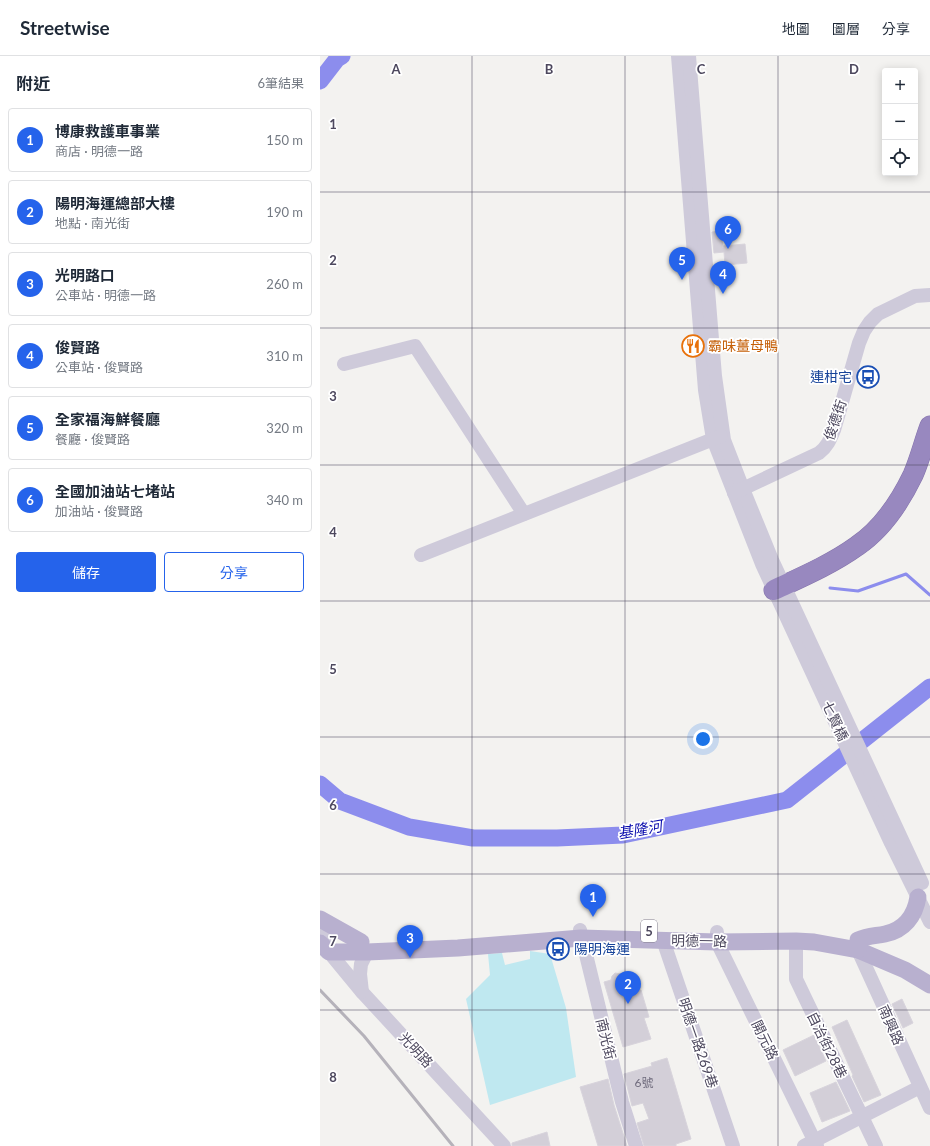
<!DOCTYPE html>
<html lang="zh-TW">
<meta charset="utf-8">
<style>
:root{--surface:#fff;--page:#f2f2f3;--text:#1f2937;--muted:#747a83;--line:#e0e1e3;--accent:#2563eb}
body{margin:0;font-family:Lato,"Noto Sans TC",sans-serif;background:var(--page);color:var(--text)}
.controls{position:absolute;right:12px;top:12px;display:grid;overflow:hidden;border-radius:4px;box-shadow:0 2px 10px #0003}
.controls button{width:36px;height:36px;display:grid;place-items:center;padding:0;border:0;border-bottom:1px solid var(--line);background:var(--surface);color:var(--text);font:20px sans-serif}
.you{position:absolute;left:383px;top:683px;width:14px;height:14px;margin:-10px;border:3px solid #fff;border-radius:50%;background:#1a73e8;box-shadow:0 0 0 6px #1a73e833}
.badge{display:grid;place-items:center;width:26px;height:26px;border-radius:50%;background:var(--accent);color:#fff;font-size:13px;font-weight:700}
.pin{position:absolute;translate:-50% -33px;filter:drop-shadow(0 1px 2px #0008)}
.pin::after{content:'';position:absolute;top:21px;width:14px;height:12px;background:inherit;clip-path:polygon(0 0,100% 0,50% 100%)}
.list{margin:0;padding:0;list-style:none}
h2{display:flex;justify-content:space-between;align-items:center;height:52px;margin:0;padding:0 16px;font-size:17px}
h2 small{font-size:13px;font-weight:400;color:var(--muted)}
.list li{display:grid;grid-template-columns:26px 1fr auto;gap:12px;align-items:center;box-sizing:border-box;height:64px;margin:0 8px 8px;padding:0 8px;border:1px solid var(--line);border-radius:4px}
.list b{display:block;font-size:15px;white-space:nowrap}
.list p{margin:0;font-size:13px;white-space:nowrap;color:var(--muted)}
.list em{font-size:13px;font-style:normal;color:var(--muted)}
.actions{display:flex;gap:8px;padding:12px 16px}
.actions a{flex:1;padding:9px 0;border:1px solid var(--accent);border-radius:4px;text-align:center;font-size:14px;color:var(--accent)}
.actions .main{background:var(--accent);color:#fff}
.icon{flex:none;width:22px;height:22px;fill:none;stroke:currentColor;stroke-width:2;stroke-linecap:round;stroke-linejoin:round}
.map{position:relative;flex:none;width:610px;height:1090px;overflow:hidden}
header{display:flex;align-items:center;gap:24px;box-sizing:border-box;height:56px;padding:0 20px;background:var(--surface);border-bottom:1px solid var(--line)}
header strong{font-size:19px}
nav{display:flex;gap:22px;margin-inline-start:auto;font-size:14px}
main{display:flex}
aside{flex:1;background:var(--surface)}
.map>svg:first-child{display:block}
.green{fill:#bfe8f0}
.lines{fill:none;stroke-linecap:round;stroke-linejoin:round}
.stream{stroke:#8c8ded;stroke-width:3}
.river{stroke:#8c8ded;stroke-width:17}
.building{fill:#d3cfd8;stroke:#d8d4dc}
.highway-casing{stroke:#8473ab;stroke-width:21}
.minor{stroke:#cecada;stroke-width:14}
.major{stroke:#b8b0cf;stroke-width:17}
.highway{stroke:#9888bf;stroke-width:20}
.rail{stroke:#b5b2ba;stroke-width:3}
.grid{fill:none;stroke:#4d485e;stroke-width:1;stroke-opacity:0.55}
.labels{text-anchor:middle;stroke-width:3.5;stroke-linejoin:round;paint-order:stroke}
.number-label{font-size:12px;fill:#6e6a7c}
.shield{fill:#fff;stroke:#827f8e;stroke-width:1}
.shield-label{font-size:13px;font-weight:bold;fill:#4d485e}
.food-label{font-size:14px;fill:#c56008;stroke:#fff;text-anchor:start}
.transit-label{font-size:14px;fill:#164399;stroke:#fff;text-anchor:end}
.street-label{font-size:14px;fill:#4d485e;stroke:#fff}
.water-label{font-size:15px;font-style:italic;fill:#0b0dad;stroke:#fff}
.grid-label{font-size:13px;text-anchor:middle;font-weight:bold;fill:#4d485e;stroke:#fff;stroke-width:3.5;stroke-linejoin:round;paint-order:stroke}
</style>
<header>
<strong>Streetwise</strong>
<nav><a>地圖</a><a>圖層</a><a>分享</a></nav>
</header>
<main>
<aside>
<h2>附近<small>6筆結果</small></h2>
<ul class="list">
<li><span class="badge">1</span><div><b>博康救護車事業</b><p>商店 · 明德一路</p></div><em>150 m</em></li>
<li><span class="badge">2</span><div><b>陽明海運總部大樓</b><p>地點 · 南光街</p></div><em>190 m</em></li>
<li><span class="badge">3</span><div><b>光明路口</b><p>公車站 · 明德一路</p></div><em>260 m</em></li>
<li><span class="badge">4</span><div><b>俊賢路</b><p>公車站 · 俊賢路</p></div><em>310 m</em></li>
<li><span class="badge">5</span><div><b>全家福海鮮餐廳</b><p>餐廳 · 俊賢路</p></div><em>320 m</em></li>
<li><span class="badge">6</span><div><b>全國加油站七堵站</b><p>加油站 · 俊賢路</p></div><em>340 m</em></li>
</ul>
<div class="actions"><a class="main">儲存</a><a>分享</a></div>
</aside>
<div class="map">
<svg width="610" height="1090" viewBox="0 0 610 1090">
<rect width="100%" height="100%" fill="#f3f2f0"/>
<path class="green" d="M210,895L230,898L246,952L256,1021L170,1049L146,943L170,919L168,898L182,897L185,909L210,903Z"/>
<g class="lines">
<path class="stream" d="M510,532L538,535L586,518L610,539"/>
<g class="river">
<path d="M0,25L17,3L22,0"/>
<path d="M0,728L20,745L89,771L153,782H237L303,779L467,744L610,631"/>
</g>
</g>
<g class="building">
<path d="M401,175L403,192V190L425,188L427,207L405,209L404,196L394,197L392,176Z"/>
<path d="M295,917L301,918L304,921L312,919L316,935L321,934L329,961L324,962L331,983L303,991L284,926L291,924L292,920Z"/>
<path d="M582,943L593,967L583,972L572,948Z"/>
<path d="M527,964L561,1039L544,1046L532,1020L533,1019L512,971Z"/>
<path d="M494,979L506,1005L475,1020L463,994Z"/>
<path d="M347,1002L371,1083L356,1088V1090H324L317,1067L329,1063L323,1047L312,1050L304,1018L332,1010L331,1007Z"/>
<path d="M288,1023L294,1049L307,1090H278L260,1031Z"/>
<path d="M516,1026L530,1055L502,1066L490,1037Z"/>
<path d="M227,1076L230,1090H192V1087Z"/>
</g>
<g class="lines">
<g class="highway-casing">
<path id="highway" d="M454,534C482,521 512,508 537,490C562,473 580,446 593,419C600,403 604,386 610,370"/>
</g>
<g class="minor">
<path d="M358,0L385,334L393,383L442,508L571,787L610,866"/>
<path d="M369,0L395,320L404,384L423,433L452,504L602,827"/>
<path d="M24,308L95,290L204,458"/>
<path d="M414,437L499,397C507,391 510,384 514,374L539,287L544,275L550,266L558,258L595,240L610,239"/>
<path d="M101,499L401,380"/>
<path d="M0,874L9,896L42,936L184,1090"/>
<path d="M260,874L302,1046L316,1090"/>
<path d="M397,876V886L497,1090"/>
<path d="M343,884L413,1090"/>
<path d="M476,885V923L556,1090"/>
<path d="M538,894L610,1052"/>
<path d="M42,936L40,918L41,908L47,896"/>
<path d="M484,1090L600,1031"/>
</g>
<g class="major">
<path d="M0,863L41,886"/>
<path d="M0,887L9,896H47L138,892L261,882L397,886L476,885L494,886L538,894L585,914L610,929"/>
<path d="M538,894V884C547,880 555,880 565,878C584,874 595,860 598,841"/>
</g>
<use href="#highway" class="highway"/>
<path class="rail" d="M0,934L44,980L133,1090"/>
</g>
<path class="grid" d="M152,0V1090M305,0V1090M458,0V1090M0,136H610M0,272H610M0,409H610M0,545H610M0,681H610M0,818H610M0,954H610"/>
<defs>
<g id="restaurant-ring" transform="scale(1.15)"><circle r="9.5" fill="#fff" stroke="#e8710a" stroke-width="1.5"/><path d="M-5-6h1v4h1v-4h1v4h1v-4h1v5L-1.5 .5V6h-2V.5L-5-1ZM5-6V6H3V1.5H1.5Q1.5-4 5-6Z" fill="#e8710a"/></g>
<g id="bus-ring" transform="scale(1.15)"><circle r="9.5" fill="#fff" stroke="#1a4fb4" stroke-width="1.5"/><path d="M-5-6H5V4H4V6H2V4H-2V6H-4V4H-5ZM-3.5-4V0h7V-4ZM-3.5 1.2v1.5H-2V1.2ZM2 1.2v1.5H3.5V1.2Z" fill="#1a4fb4"/></g>
</defs>
<g fill-rule="evenodd">
<use href="#restaurant-ring" x="373" y="290"/>
<use href="#bus-ring" x="548" y="321"/>
<use href="#bus-ring" x="238" y="893"/>
</g>
<g class="labels">
<g class="number-label">
<text x="324" y="1031">6號</text>
</g>
<rect class="shield" x="321" y="864" width="16" height="22" rx="3"/>
<g class="shield-label">
<text x="329" y="880">5</text>
</g>
<g class="food-label">
<text x="388" y="295">霸味薑母鴨</text>
</g>
<g class="transit-label">
<text x="532" y="326">連柑宅</text>
<text x="254" y="898" text-anchor="start">陽明海運</text>
</g>
<g class="street-label">
<text transform="translate(515 364) rotate(-71)" y="5">俊德街</text>
<text transform="translate(515 665) rotate(65)" y="5">七賢橋</text>
<text transform="translate(379 885) rotate(1)" y="5">明德一路</text>
<text transform="translate(571 969) rotate(66)" y="5">南興路</text>
<text transform="translate(286 983) rotate(76)" y="5">南光街</text>
<text transform="translate(445 984) rotate(64)" y="5">開元路</text>
<text transform="translate(378 987) rotate(71)" y="5">明德一路269巷</text>
<text transform="translate(507 989) rotate(64)" y="5">自治街28巷</text>
<text transform="translate(96 994) rotate(47)" y="5">光明路</text>
</g>
<g class="water-label">
<text transform="translate(320 774) rotate(-10)" y="5">基隆河</text>
</g>
</g>
<g class="grid-label">
<text x="76" y="18">A</text>
<text x="229" y="18">B</text>
<text x="381" y="18">C</text>
<text x="534" y="18">D</text>
<text x="13" y="73">1</text>
<text x="13" y="209">2</text>
<text x="13" y="345">3</text>
<text x="13" y="481">4</text>
<text x="13" y="618">5</text>
<text x="13" y="754">6</text>
<text x="13" y="890">7</text>
<text x="13" y="1026">8</text>
</g>
</svg>
<div class="controls">
<button>+</button>
<button>−</button>
<button><svg class="icon" aria-label="locate" viewBox="0 0 24 24"><circle cx="12" cy="12" r="6"/><path d="M12 2v4M12 18v4M2 12h4M18 12h4"/></svg></button>
</div>
<div class="you"></div>
<div class="pin badge" style="left:273px;top:861px">1</div>
<div class="pin badge" style="left:308px;top:948px">2</div>
<div class="pin badge" style="left:90px;top:902px">3</div>
<div class="pin badge" style="left:403px;top:238px">4</div>
<div class="pin badge" style="left:362px;top:224px">5</div>
<div class="pin badge" style="left:408px;top:193px">6</div>
</div>
</main>
